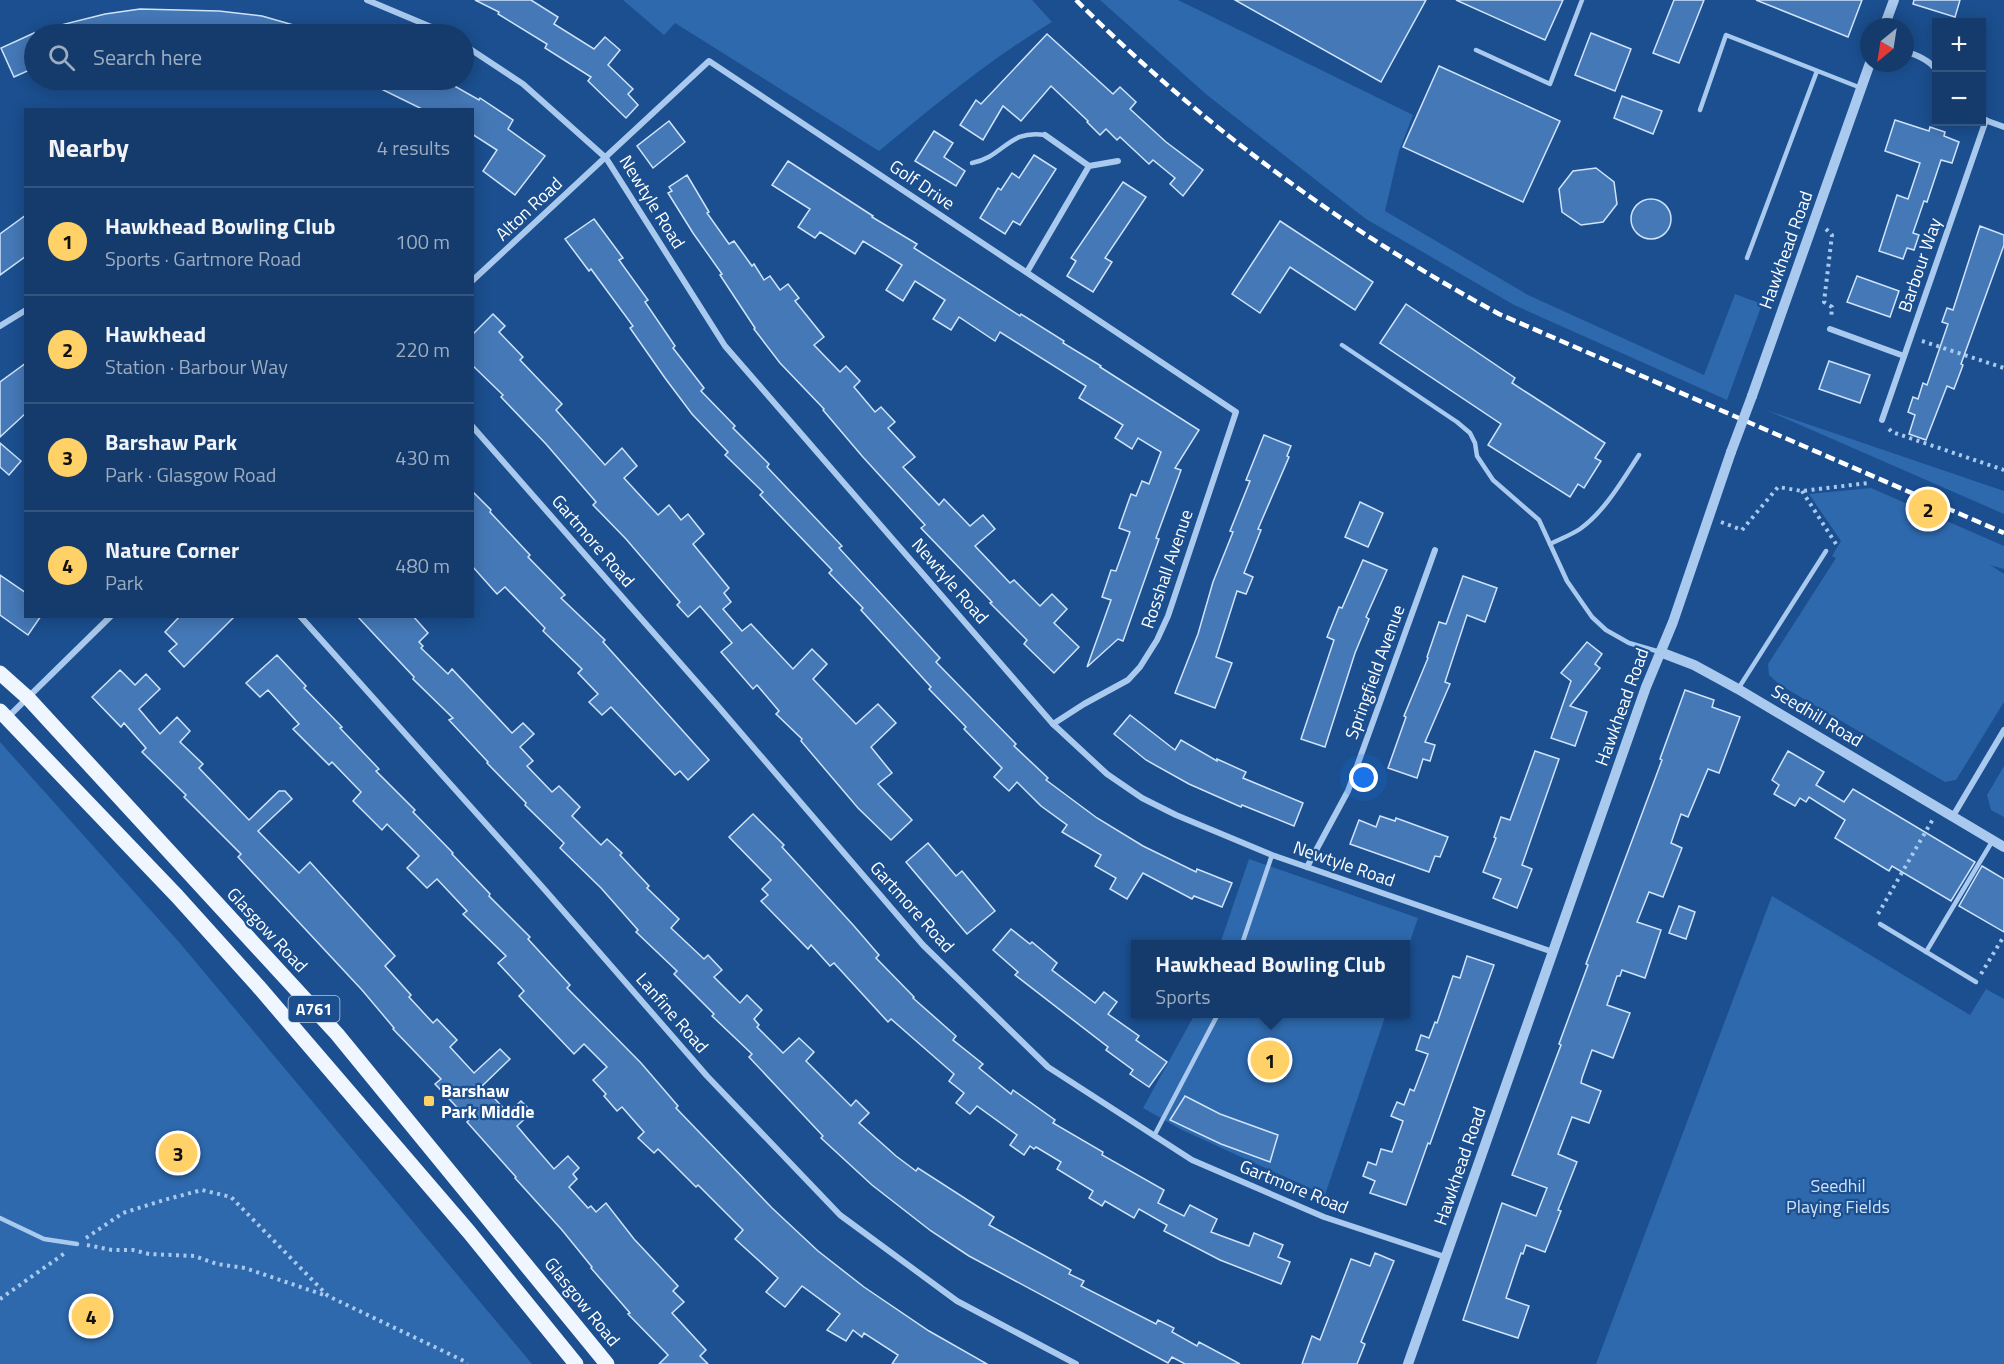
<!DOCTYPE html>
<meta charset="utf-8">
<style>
:root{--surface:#143b6b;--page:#214673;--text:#f1f3f6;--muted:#9dadc1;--line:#33557e;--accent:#ffd166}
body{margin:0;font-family:"Titillium Web",sans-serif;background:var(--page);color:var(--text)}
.controls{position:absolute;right:18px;top:18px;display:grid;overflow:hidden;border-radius:0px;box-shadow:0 3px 15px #0003}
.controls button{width:54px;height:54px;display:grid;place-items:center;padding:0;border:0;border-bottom:2px solid var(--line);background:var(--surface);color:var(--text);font:30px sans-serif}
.compass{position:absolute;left:1860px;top:18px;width:54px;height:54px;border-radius:50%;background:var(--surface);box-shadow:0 3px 15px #0003;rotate:210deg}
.you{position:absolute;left:1364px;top:778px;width:21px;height:21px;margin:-15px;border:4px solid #fff;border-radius:50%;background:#1a73e8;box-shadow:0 0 0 9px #1a73e833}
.badge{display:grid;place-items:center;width:39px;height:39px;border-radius:50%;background:var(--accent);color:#111;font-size:20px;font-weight:700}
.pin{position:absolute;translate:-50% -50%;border:3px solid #fff;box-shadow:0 2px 6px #0006}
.popup{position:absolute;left:1131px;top:940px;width:279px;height:78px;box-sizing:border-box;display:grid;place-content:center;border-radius:0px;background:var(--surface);filter:drop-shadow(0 2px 4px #0005);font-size:20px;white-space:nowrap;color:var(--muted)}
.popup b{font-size:22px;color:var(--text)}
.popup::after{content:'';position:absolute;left:50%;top:100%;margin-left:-12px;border:12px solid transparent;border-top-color:var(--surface)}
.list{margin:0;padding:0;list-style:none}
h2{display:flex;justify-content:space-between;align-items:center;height:78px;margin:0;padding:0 24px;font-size:26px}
h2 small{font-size:20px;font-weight:400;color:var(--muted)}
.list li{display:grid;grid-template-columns:39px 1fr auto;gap:18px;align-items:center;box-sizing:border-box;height:108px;padding:0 24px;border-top:2px solid var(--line)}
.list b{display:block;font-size:22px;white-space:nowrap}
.list p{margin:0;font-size:20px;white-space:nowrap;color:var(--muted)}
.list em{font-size:20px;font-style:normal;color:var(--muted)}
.icon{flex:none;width:33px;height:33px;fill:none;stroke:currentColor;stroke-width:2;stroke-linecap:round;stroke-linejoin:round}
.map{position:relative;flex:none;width:2004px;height:1364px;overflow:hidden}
.search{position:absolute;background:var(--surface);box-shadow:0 3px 15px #0003;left:24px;top:24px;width:450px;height:66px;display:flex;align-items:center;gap:15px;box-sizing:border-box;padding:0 21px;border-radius:33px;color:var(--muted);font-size:22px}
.panel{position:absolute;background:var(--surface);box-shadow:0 3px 15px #0003;left:24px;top:108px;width:450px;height:510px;border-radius:0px}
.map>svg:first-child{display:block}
.green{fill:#2e69ad}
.building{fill:#4478b7;stroke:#cfe3fa;stroke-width:1.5}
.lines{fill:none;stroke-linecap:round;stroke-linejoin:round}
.path{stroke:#a9c9ee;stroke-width:4;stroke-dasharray:3 4.5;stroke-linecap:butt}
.service{stroke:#a9c9ee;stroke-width:4.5}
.minor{stroke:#a9c9ee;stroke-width:6}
.tertiary{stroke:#a9c9ee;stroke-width:10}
.primary{stroke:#f0f6ff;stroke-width:15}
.rail{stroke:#fff;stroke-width:4.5;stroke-dasharray:10 4.5;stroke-linecap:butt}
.tertiary-bridge{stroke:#a9c9ee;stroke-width:10}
.poi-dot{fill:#ffd166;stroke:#1b4f8f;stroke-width:2}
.labels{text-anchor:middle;stroke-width:4.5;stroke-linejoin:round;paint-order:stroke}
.shield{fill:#1b4f8f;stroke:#bbcadd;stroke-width:1.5}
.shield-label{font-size:16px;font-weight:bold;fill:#fff}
.street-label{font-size:18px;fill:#fff;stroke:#1b4f8f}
.poi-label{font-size:18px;font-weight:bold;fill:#fff;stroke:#1b4f8f;text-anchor:start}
.park-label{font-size:18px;fill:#cfe3fa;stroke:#1b4f8f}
</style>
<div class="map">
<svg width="2004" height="1364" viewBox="0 0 2004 1364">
<rect width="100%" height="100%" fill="#1b4f8f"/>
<g class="green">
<path d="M623,0H1032L1052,22C990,59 935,105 879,151L675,23L664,35Z"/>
<path d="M1100,0H1178L1413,115L1399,151L1385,211L1528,295L1704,375L1735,294L1762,304L1727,400L1514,305L1366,219L1207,95Z"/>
<path d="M1766,410L2004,491V514Z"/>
<path d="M1871,488L2004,546V569L1990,565L2004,574V702L1956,780L1945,782L1780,685L1769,675L1768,664L1836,558L1832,556L1841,541L1809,494Z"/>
<path d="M0,742L179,942L532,1364H0Z"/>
<path d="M2004,766V817L1991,810L1987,795Z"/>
<path d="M1249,859L1418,918L1405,956V944H1220Z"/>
<path d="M1772,896L1970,1015L1986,989L2004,999V1364H1596Z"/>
<path d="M1195,1014H1386L1325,1195L1182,1130L1143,1108Z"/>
</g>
<g class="building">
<path d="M475,0H531L558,17L554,24L594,49L605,37L620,50L608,65L633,89L628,94L638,105L626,118L588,81L591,77L545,48L547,44L498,14L499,12Z"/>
<path d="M1235,0H1426L1381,82Z"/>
<path d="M1456,0H1563L1545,40Z"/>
<path d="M1674,0H1704L1679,63L1653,53Z"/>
<path d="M1756,0H1862L1848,37Z"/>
<path d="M1914,0H1960L1955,17L1913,4Z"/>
<path d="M140,9L219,11L262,16L311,30L310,34H46L45,29L105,14Z"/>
<path d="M34,33V68L14,77L1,48Z"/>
<path d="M1591,33L1631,49L1615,91L1575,75Z"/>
<path d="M1047,34L1113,94L1120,87L1136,102L1130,109L1166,142L1203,170L1183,196L1170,184L1175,178L1153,160L1149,164L1120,137L1117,140L1106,129L1100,135L1087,122L1088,121L1051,86L1021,121L1003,106L983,140L960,125L976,100L981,104Z"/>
<path d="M1439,66L1560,121L1523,202L1403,147Z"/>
<path d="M363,80H444L479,100L480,98L513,120L508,129L545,156L515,195L483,171L497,150L472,134V110H424Z"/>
<path d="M1622,96L1662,111L1653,134L1614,118Z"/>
<path d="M1895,120L1929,131L1930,127L1945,132L1944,136L1959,142L1952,163L1941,160L1927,202L1924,201L1913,233L1919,235L1914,250L1907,248L1903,259L1879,251L1897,195L1908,199L1920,163L1885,151Z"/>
<path d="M669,121L685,142L653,168L637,146Z"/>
<path d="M934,131L953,143L944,157L965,171L956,186L915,161Z"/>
<path d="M1034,155L1056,169L1020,225L1013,221L1005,234L980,218L998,188L1001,190L1012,173L1019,178Z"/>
<path d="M788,161L873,216L872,217L917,244L914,248L1020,316L1021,314L1064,341L1063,343L1101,366L1100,367L1199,430L1175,468L1181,470L1156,538L1159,539L1123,641L1118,639L1087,667L1111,600L1102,597L1111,570L1116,571L1130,532L1119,528L1131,494L1136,496L1142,481L1149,484L1161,452L1138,438L1132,449L1115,438L1123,425L1079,398L1086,386L1000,332L995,341L959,317L951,330L933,319L945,300L915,281L903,301L886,290L902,265L863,241L855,254L820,232L815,238L798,227L810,209L772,185Z"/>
<path d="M1596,168L1614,182L1617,204L1603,222L1581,225L1562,212L1559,189L1573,171Z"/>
<path d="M687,175L709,212L707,213L729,244L734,241L752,266L754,264L764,280L770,276L780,290L788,284L799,298L795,301L824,337L814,345L840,372L846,366L860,381L854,387L875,412L881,407L895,422L888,428L915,457L903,467L939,505L944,499L970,526L983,515L995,529L975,546L1010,583L1014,580L1040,606L1052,594L1067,609L1054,623L1079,647L1054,673L1024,644L1027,640L990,603L992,602L921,528L925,525L862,456L823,410L824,409L780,363L754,329L755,328L720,275L722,274L693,233L668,193L672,191L669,187Z"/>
<path d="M1123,182L1146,197L1105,258L1112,262L1093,292L1067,276L1076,261L1071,258Z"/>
<circle cx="1651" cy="219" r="20"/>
<path d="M26,215V256L0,275V234Z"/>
<path d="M594,219L623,258L619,260L648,300L645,302L675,346L673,348L704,388L701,391L735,426L733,428L769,464L767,467L842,546L839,548L940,658L936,662L1016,744L1014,746L1048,778L1046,780L1097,818L1143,846L1196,872L1197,869L1232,883L1222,907L1194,896L1192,899L1143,873L1127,899L1110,889L1116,878L1095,866L1101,855L1062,832L1067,825L1041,806L1017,782L1009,791L994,777L1002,768L964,729L966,727L929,689L931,687L861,610L863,608L829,573L832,570L760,495L763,492L725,455L728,452L692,414L665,378L630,328L633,326L591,269L589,271L565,239Z"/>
<path d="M1280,221L1373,282L1355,310L1290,267L1260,313L1232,294Z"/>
<path d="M1980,226L2004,235V245L1961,364L1963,365L1954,389L1947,386L1926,440L1909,434L1915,415L1908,412L1913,397L1918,399L1923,383L1927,385L1948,324L1942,322L1947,308L1953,310Z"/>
<path d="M1857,276L1899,291L1890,317L1847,302Z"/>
<path d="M1406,304L1515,378L1512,383L1605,443L1595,458L1601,461L1584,488L1578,484L1570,497L1488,445L1501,424L1380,343Z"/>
<path d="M493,314L505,326L499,332L523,357L520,360L562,404L556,410L605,465L622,448L637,466L624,478L658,515L669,505L681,520L688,514L704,534L693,544L729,588L724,593L731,602L723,609L742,631L751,624L793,669L812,649L827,664L813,679L856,724L878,704L896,723L871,747L892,773L878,784L912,820L891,840L858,808L801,741L802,739L776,714L779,711L757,685L753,689L721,652L732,643L700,606L688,617L677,605L680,602L626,539L593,505L596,502L546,444L501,397L503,395L472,365V335Z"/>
<path d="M1829,361L1870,375L1860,403L1819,389Z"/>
<path d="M26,363V413L0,437V382Z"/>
<path d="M1264,435L1291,446L1287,456L1289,457L1258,529L1261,530L1244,573L1253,577L1246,594L1237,591L1216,657L1232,663L1215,708L1175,693L1198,634L1213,582L1233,532L1230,531L1250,481L1246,480Z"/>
<path d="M0,443L21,461L9,475L0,467Z"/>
<path d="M472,491L491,510L490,512L530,555L528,557L565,595L561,598L605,640L603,642L709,760L688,780L680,771L675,775L611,707L602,715L589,702L598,694L578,673L582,669L543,631L545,628L505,587L497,594L472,566Z"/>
<path d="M1360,502L1383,513L1368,547L1345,537Z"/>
<path d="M1363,560L1387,570L1366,617L1369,619L1355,653L1325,747L1301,739L1334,640L1327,637L1339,607L1342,608Z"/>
<path d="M0,575L26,593V616H41L28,635L0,615Z"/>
<path d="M1463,576L1497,588L1485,622L1467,615L1445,682L1450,684L1425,742L1435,745L1430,761L1423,759L1417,778L1388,768L1406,717L1404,716L1428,658L1427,657L1439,622L1446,624Z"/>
<path d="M180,616H235L184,667L169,651L177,644L165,632Z"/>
<path d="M357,616H413L428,633L419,642L423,646L421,648L448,674L452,669L512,733L523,723L534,734L520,747L533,761L527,766L552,792L559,786L580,807L572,816L601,845L607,839L622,853L620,855L649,886L647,888L679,919L671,928L704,959L708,955L722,970L714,977L740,1003L747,995L762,1010L754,1019L759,1025L757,1027L783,1053L799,1038L814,1052L806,1061L851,1106L856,1100L869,1113L859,1123L896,1156L916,1171L918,1168L994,1217L989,1225L1071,1270L1069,1274L1084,1281L1081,1286L1156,1324L1158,1320L1174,1328L1172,1332L1197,1346L1199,1342L1240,1364H1185L1172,1357L1168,1363L969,1256L931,1231L872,1185L821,1138L823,1136L749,1057L752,1054L712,1016L714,1014L674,974L677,971L636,932L638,930L601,888L560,848L564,843L525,805L526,803L487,763L488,762L449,720L453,718L413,679L414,677Z"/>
<path d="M1587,642L1602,654L1595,664L1600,668L1570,706L1587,712L1575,746L1551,738L1571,681L1561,673Z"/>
<path d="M277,655L306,686L304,688L342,727L340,728L379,769L376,771L415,810L413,812L453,853L452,854L490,894L489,896L530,937L528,939L570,985L567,988L641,1063L678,1106L676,1108L772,1208L818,1251L864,1287L929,1331L987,1364H892L898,1355L864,1333L862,1337L853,1330L846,1341L827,1330L840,1314L802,1286L785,1307L766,1292L778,1278L735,1239L743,1230L698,1185L696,1187L658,1149L654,1153L638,1138L644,1132L622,1107L617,1111L604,1096L606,1094L593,1080L607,1067L584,1044L574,1054L519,996L524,991L498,963L506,956L463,914L467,911L437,879L427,888L407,868L419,856L387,824L382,830L353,801L361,792L332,762L329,765L293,729L299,724L268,690L260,697L246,683Z"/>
<path d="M120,670L135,685L146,674L160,689L139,709L160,734L177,717L190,731L180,742L203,764L199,768L249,820L279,791H285L292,799L258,831L299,873L310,862L395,956L385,966L411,995L409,997L433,1023L437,1019L457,1040L450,1047L474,1073L500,1049L510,1059L480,1088L496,1100L508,1113L521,1101L532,1112L517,1126L528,1139L554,1169L568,1156L579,1168L573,1174L577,1179L569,1187L588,1208L591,1206L596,1212L606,1203L634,1239L678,1286L673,1291L684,1302L672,1313L706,1350L700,1356L708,1364H659L668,1355L628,1314L630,1313L591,1268L592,1267L562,1230L515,1178L516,1177L467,1122L469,1120L435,1084L441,1079L393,1029L394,1028L362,990L238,857L241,854L184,797L186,795L142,752L146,748L124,723L121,727L92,697Z"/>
<path d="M1685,690L1714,700L1712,707L1740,717L1719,773L1708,769L1688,817L1681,814L1671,843L1682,848L1663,897L1649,892L1637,922L1661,930L1645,978L1622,970L1620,976H1617L1607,1005L1630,1013L1613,1058L1592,1050L1582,1078L1581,1083L1601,1091L1589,1123L1572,1117L1558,1154L1577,1162L1558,1210L1561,1211L1545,1252L1526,1245L1523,1254L1521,1253L1506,1298L1529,1306L1518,1338L1463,1320L1502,1203L1536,1216L1547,1188L1512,1175L1561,1045L1559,1044L1588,965L1586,964L1662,760L1660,759Z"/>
<path d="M1130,715L1175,750L1181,740L1217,761V759L1246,772L1243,778L1303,803L1294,826L1242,805L1241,807L1189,784L1146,760L1114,734Z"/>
<path d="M1535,751L1559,759L1522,865L1532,869L1517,908L1493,898L1501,879L1483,872L1496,838L1494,837L1501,817L1510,820Z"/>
<path d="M1788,751L1824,772L1816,785L1844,802L1853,789L1975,862L1951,901L1892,866L1889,871L1835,838L1845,820L1809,797L1806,802L1800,798L1795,806L1774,794L1779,785L1772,780Z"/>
<path d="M753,814L784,845L782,847L854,926L879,955L876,958L914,997L913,998L956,1036L953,1040L983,1064L979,1068L1011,1094L1013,1090L1055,1120L1053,1123L1103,1152L1102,1155L1164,1190L1158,1203L1184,1216L1190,1205L1217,1219L1211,1232L1249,1246L1254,1233L1283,1245L1278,1257L1290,1262L1281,1284L1220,1260L1164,1231L1167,1225L1139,1209L1134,1218L1105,1201L1102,1206L1089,1198L1093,1191L1057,1169L1061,1162L1036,1147L1034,1149L1030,1146L1024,1155L1010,1145L1017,1135L977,1106L970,1114L956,1103L964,1093L949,1081L954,1074L891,1019L888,1022L834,963L830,966L811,945L808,949L761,901L768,895L762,889L771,880L729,837Z"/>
<path d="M1380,816L1395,821L1396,818L1448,837L1440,857L1435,856L1429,872L1350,844L1359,820L1376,827Z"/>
<path d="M928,843L956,876L962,871L995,911L967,934L906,862Z"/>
<path d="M1982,866L2004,879V932L1959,906Z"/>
<path d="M1679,906L1695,912L1686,939L1669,933Z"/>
<path d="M1011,929L1030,944L1032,942L1057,963L1052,970L1095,1003L1104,992L1117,1002L1108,1014L1139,1036L1136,1040L1167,1062L1149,1087L1130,1074L1133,1070L1106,1050L1108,1047L1015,975L1018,972L993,950Z"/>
<path d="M1467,956L1494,965L1430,1144L1428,1143L1406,1205L1370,1193L1375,1181L1363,1176L1368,1162L1376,1165L1381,1149L1392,1152L1403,1121L1391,1116L1397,1102L1404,1105L1410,1089L1414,1091L1428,1054L1416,1050L1421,1035L1429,1038L1435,1022L1437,1023L1453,976L1460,978Z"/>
<path d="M1185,1096L1220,1114L1278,1135L1270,1162L1221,1144L1170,1120Z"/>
<path d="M1375,1253L1394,1261L1361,1342L1365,1344L1357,1364H1302L1312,1336L1320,1340L1351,1259L1370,1266Z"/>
</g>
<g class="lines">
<g class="path">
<path d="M1826,229L1832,235L1824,302L1832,307L1831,319"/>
<path d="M1922,341L2004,368"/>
<path d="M1889,429L1892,432L2004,470"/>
<path d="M1802,491L1836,544"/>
<path d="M1721,522L1742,530L1778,487L1802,491L1868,483"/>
<path d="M1878,914L1933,819"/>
<path d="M1981,974L2004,936"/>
<path d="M86,1238L123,1213L164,1200L202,1190L231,1197L328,1296L464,1361L467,1364"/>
<path d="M87,1245L112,1250H133L149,1254L194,1256L217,1264L245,1268L327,1296"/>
<path d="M0,1299L65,1253"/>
</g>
<g class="service">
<path d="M1476,50L1550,84L1582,0"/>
<path d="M1700,110L1726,35L1861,88"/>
<path d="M972,163C1004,157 1008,129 1045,135"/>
<path d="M1747,258L1817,71"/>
<path d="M1342,345L1457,422L1470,433L1475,443L1477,456L1493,480L1539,520L1567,581L1592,617L1606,630L1629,643L1660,652"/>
<path d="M1550,544C1560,539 1571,535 1580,529C1605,511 1622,481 1639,455"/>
<path d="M1738,689L1826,551"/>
<path d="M1880,924L1976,982"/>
<path d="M1242,944L1272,855"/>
<path d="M1926,952L1993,840"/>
<path d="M1154,1136L1218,1014"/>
<path d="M0,1218L44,1239L77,1244"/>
</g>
<g class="minor">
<path d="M367,0L448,34"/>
<path d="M464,45L523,84L606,158L725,346L1053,724L1107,774L1142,798L1176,815L1272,855L1553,952"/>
<path d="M1905,51C1916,55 1930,60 1936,70"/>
<path d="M1982,119L2004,127"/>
<path d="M1045,135L1089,166"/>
<path d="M1027,272L1089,166L1118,161"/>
<path d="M472,281L709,61L1236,412L1168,616L1157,640L1140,667L1128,680L1084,704L1053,724"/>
<path d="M0,326L26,310"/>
<path d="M1830,329L1904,356"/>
<path d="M1882,420L1986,120"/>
<path d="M472,426L717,705L923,945L1048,1067L1192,1160L1324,1217L1445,1257"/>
<path d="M300,616L545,890L707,1076L840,1215L957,1301L1076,1364"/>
<path d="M8,717L111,616"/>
<path d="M1953,816L2004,730"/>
<path d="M1307,867L1348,791L1435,550"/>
</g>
<g class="tertiary">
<path d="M1884,27L1894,0"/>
<path d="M1752,396L1870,63"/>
<path d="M1660,652L1694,665L1738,689L2004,847"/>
<path d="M1408,1364L1646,687L1673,622L1731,452"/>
</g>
<g class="primary">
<path d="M0,673L28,698L337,1034L607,1364"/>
<path d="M0,711L177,896L258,986L469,1232L576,1364"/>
</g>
<path class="rail" d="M1076,0C1201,125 1344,230 1499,314L2004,533"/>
<path class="tertiary-bridge" d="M1731,452L1752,396"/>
</g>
<rect class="poi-dot" x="423" y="1095" width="12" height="12" rx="3"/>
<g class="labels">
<rect class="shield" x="288.5" y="996" width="51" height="26" rx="4.5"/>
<g class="shield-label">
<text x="314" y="1015">A761</text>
</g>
<g class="street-label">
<text transform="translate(922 185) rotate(34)" y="6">Golf Drive</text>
<text transform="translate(652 202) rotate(58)" y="6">Newtyle Road</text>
<text transform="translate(529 209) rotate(-43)" y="6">Alton Road</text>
<text transform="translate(1786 250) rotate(-70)" y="6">Hawkhead Road</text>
<text transform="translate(1920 265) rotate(-71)" y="6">Barbour Way</text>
<text transform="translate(593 541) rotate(49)" y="6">Gartmore Road</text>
<text transform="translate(1167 569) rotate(-71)" y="6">Rosshall Avenue</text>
<text transform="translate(950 581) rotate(49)" y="6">Newtyle Road</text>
<text transform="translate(1375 672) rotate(-70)" y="6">Springfield Avenue</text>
<text transform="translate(1622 707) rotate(-70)" y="6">Hawkhead Road</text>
<text transform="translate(1817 716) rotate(31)" y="6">Seedhill Road</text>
<text transform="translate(1344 864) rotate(19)" y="6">Newtyle Road</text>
<text transform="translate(912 907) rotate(48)" y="6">Gartmore Road</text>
<text transform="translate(267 930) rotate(47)" y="6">Glasgow Road</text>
<text transform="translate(672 1013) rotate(49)" y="6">Lanfine Road</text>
<text transform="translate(1460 1166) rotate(-71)" y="6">Hawkhead Road</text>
<text transform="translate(1294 1187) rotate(22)" y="6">Gartmore Road</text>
<text transform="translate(582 1302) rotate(51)" y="6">Glasgow Road</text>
</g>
<g class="poi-label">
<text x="441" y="1097">Barshaw<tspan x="441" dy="21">Park Middle</tspan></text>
</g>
<g class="park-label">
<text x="1838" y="1192">Seedhil<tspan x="1838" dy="21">Playing Fields</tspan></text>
</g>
</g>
</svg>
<div class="controls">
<button>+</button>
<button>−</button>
</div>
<svg class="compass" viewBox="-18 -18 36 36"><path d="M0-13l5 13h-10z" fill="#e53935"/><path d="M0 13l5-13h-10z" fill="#9dadc1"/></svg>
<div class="you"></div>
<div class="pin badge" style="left:1270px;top:1060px">1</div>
<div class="popup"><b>Hawkhead Bowling Club</b>Sports</div>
<div class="pin badge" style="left:1928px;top:509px">2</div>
<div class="pin badge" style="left:178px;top:1153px">3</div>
<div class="pin badge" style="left:91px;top:1316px">4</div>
<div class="search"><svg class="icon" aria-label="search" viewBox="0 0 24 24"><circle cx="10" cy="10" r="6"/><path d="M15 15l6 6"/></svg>Search here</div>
<section class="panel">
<h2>Nearby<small>4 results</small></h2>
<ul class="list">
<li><span class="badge">1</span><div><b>Hawkhead Bowling Club</b><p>Sports · Gartmore Road</p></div><em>100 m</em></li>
<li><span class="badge">2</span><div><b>Hawkhead</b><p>Station · Barbour Way</p></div><em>220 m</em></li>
<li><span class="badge">3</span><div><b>Barshaw Park</b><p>Park · Glasgow Road</p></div><em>430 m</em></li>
<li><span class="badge">4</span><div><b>Nature Corner</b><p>Park</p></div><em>480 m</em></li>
</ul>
</section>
</div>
